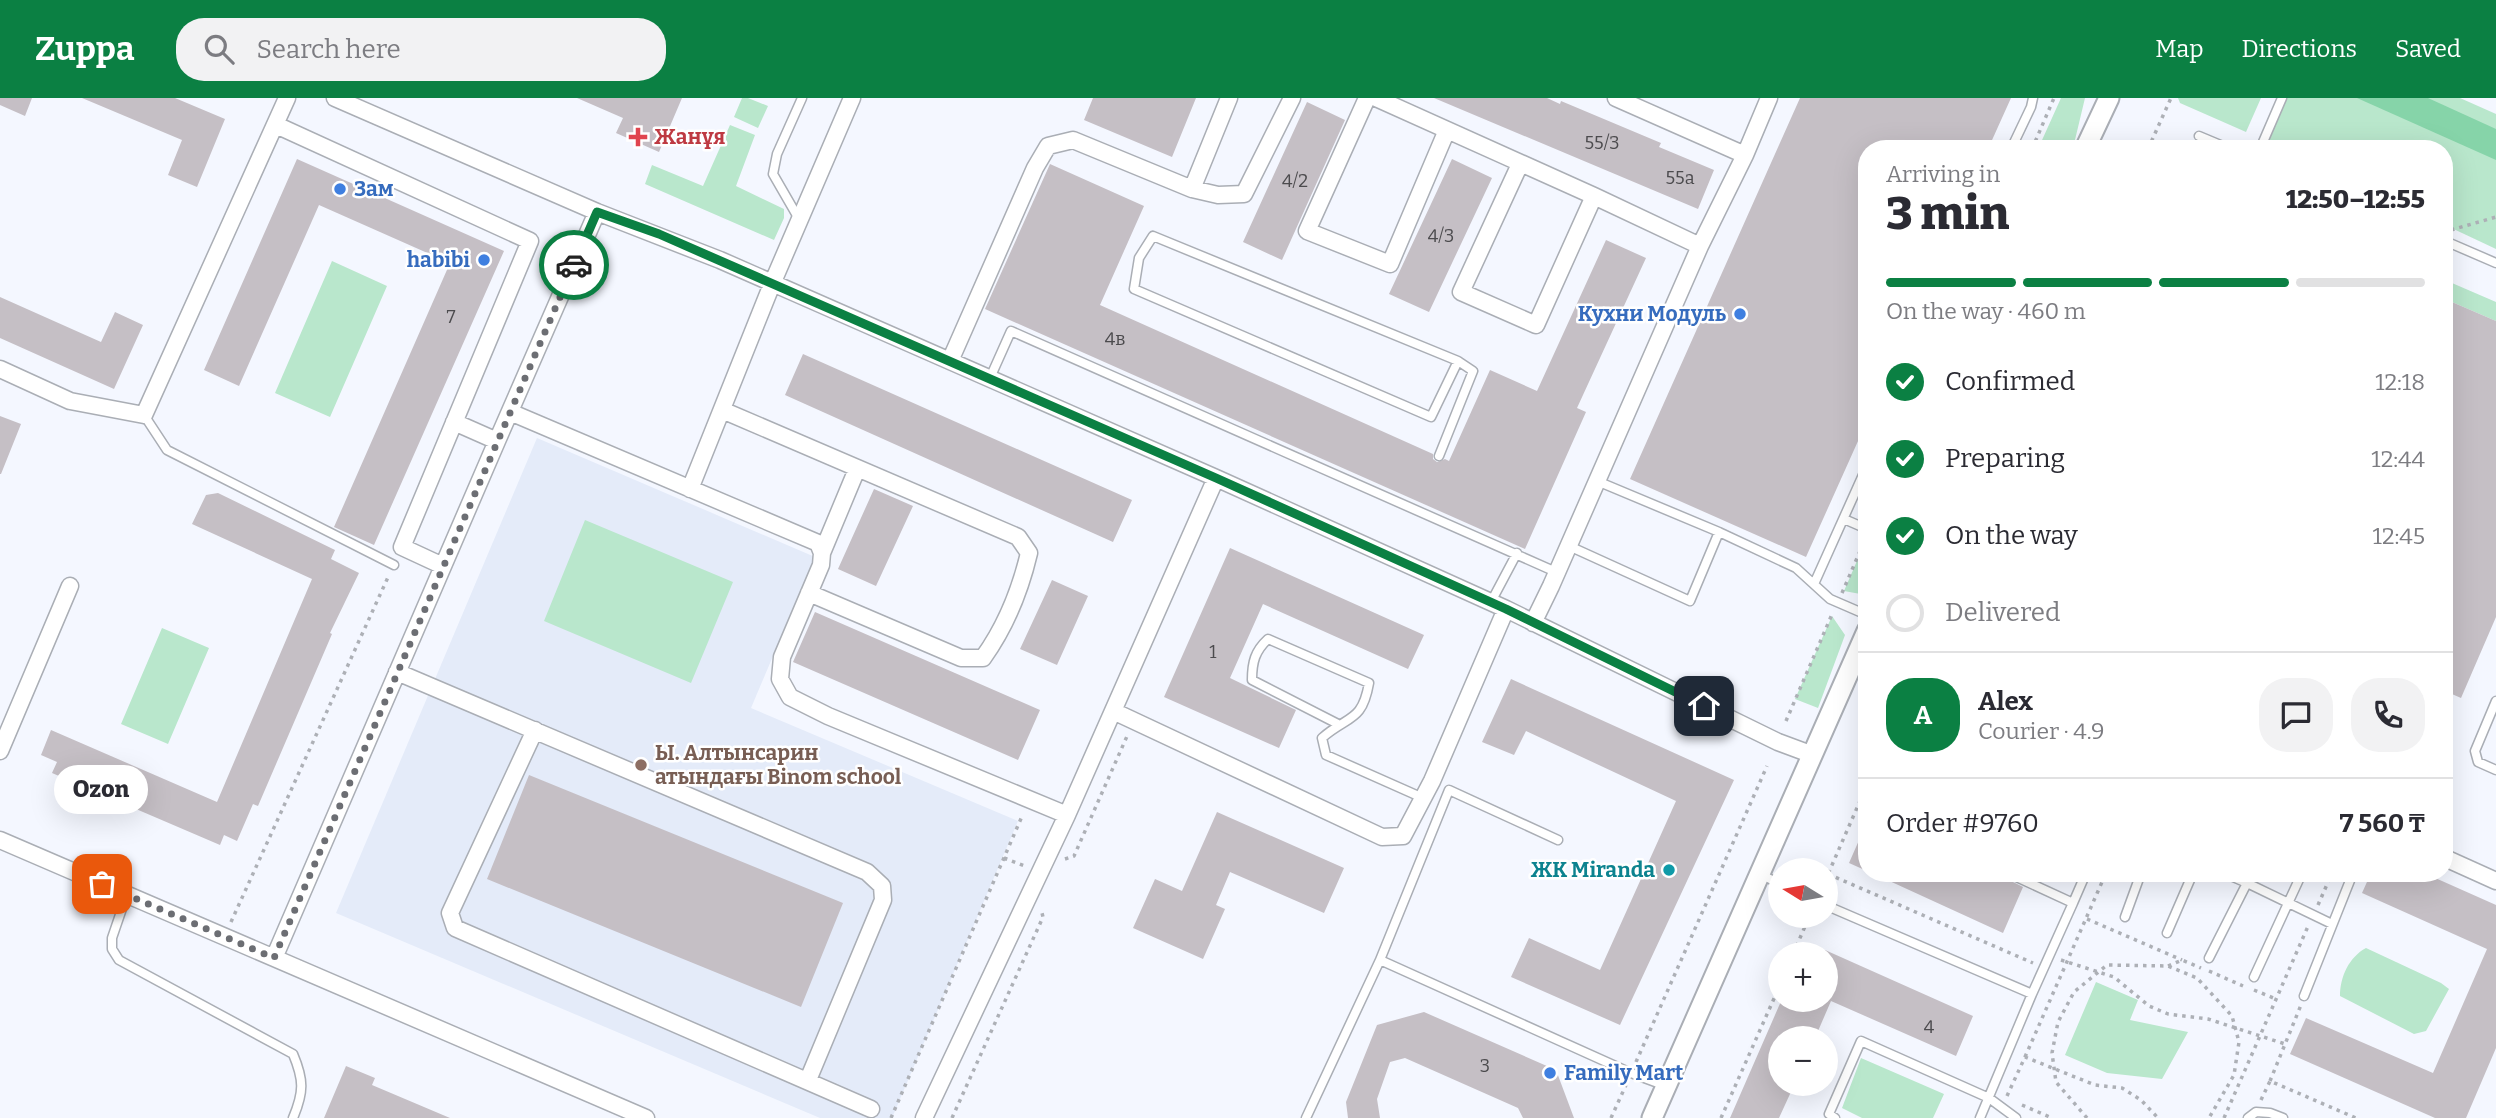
<!DOCTYPE html>
<meta charset="utf-8">
<style>
body{margin:0;font-family:Bitter,serif;background:#f2f2f3;color:#2b2b33;height:100vh;display:flex;flex-direction:column;font-size:26px;white-space:nowrap}
*{box-sizing:border-box;margin:0}
p{font-size:23px;color:#7c7c81}
.icon{flex:none;width:38px;height:38px;fill:none;stroke:currentColor;stroke-width:2;stroke-linecap:round;stroke-linejoin:round}
.map{position:relative;flex:1;overflow:hidden}
.side{position:absolute;left:1858px;top:42px;width:595px;height:742px;display:flex;flex-direction:column;background:#fff;border-radius:28px;box-shadow:0 7px 28px #0002}
.side>*{flex:none}
.needle{width:46px;rotate:281deg}
.buttons{position:absolute;left:1768px;top:760px;display:grid;gap:14px}
.buttons a{display:grid;place-items:center;width:70px;height:70px;border-radius:50%;background:#fff;box-shadow:0 7px 28px #0002;font-size:35px}
.pin{position:absolute;display:grid;place-items:center;width:60px;height:60px;color:#fff;margin:-30px;border-radius:14px;box-shadow:0 4px 10px #0006}
.courier{position:absolute;display:grid;place-items:center;width:70px;height:70px;margin:-35px;border:5px solid #0b8043;border-radius:50%;background:#fff;color:#222;box-shadow:0 2px 9px #0007}
.bubble{position:absolute;height:49px;border-radius:24px;background:#fff;box-shadow:0 7px 28px #0002;font-size:23px;font-weight:800;line-height:49px;text-align:center}
.summary em{font-style:normal;font-weight:800}
.summary div{display:flex;flex-direction:column-reverse}
.summary{display:flex;align-items:center;justify-content:space-between;height:119px;padding:0 28px}
h1{font-size:46px;font-weight:800;line-height:52px}
.bar{display:grid;grid-template-columns:repeat(4,1fr);gap:10px 7px;align-content:center;height:84px;padding:0 28px}
.bar i{height:9px;border-radius:5px;background:#e1e1e2}
.bar .current{background:#0b8043}
.bar p{grid-column:span 4}
.line{display:flex;align-items:center;gap:18px;padding:0 28px;border-top:2px solid #e1e1e2}
.line div{flex:1}
.round{display:grid;place-items:center;flex:none;width:74px;height:74px;border-radius:28px;background:#f2f2f3}
ol{padding:0 28px;list-style:none}
li{display:flex;align-items:center;gap:21px;height:77px}
li p{margin-inline-start:auto}
li .icon{padding:7px;border-radius:50%;background:#0b8043;color:#fff;stroke-width:4}
li:last-child{color:#7c7c81}
li i{width:38px;height:38px;border:4px solid #e1e1e2;border-radius:50%}
header{display:flex;align-items:center;gap:42px;box-sizing:border-box;height:98px;padding:0 35px;background:#0b8043;color:#fff}
header strong{font-size:33px}
nav{display:flex;gap:38px;margin-inline-start:auto;font-size:24px}
.search{width:490px;height:63px;background:#f2f2f3;display:flex;align-items:center;gap:18px;box-sizing:border-box;padding:0 24px;border-radius:28px;color:#7c7c81;font-size:26px}
.map>svg:first-child{display:block}
</style>
<header>
<strong>Zuppa</strong>
<div class="search"><svg class="icon" aria-label="search" viewBox="0 0 24 24"><circle cx="10" cy="10" r="6"/><path d="M15 15l6 6"/></svg>Search here</div>
<nav><a>Map</a><a>Directions</a><a>Saved</a></nav>
</header>
<div class="map">
<svg width="2496" height="1020" viewBox="0 0 2496 1020">
<rect width="100%" height="100%" fill="#f4f7ff"/>
<path fill="#e4ebf9" d="M537 340 815 459 751 610 1018 723 892 1020H820L336 815Z"/>
<path fill="#b9e7cc" d="M742 0H748L768 8 758 30 734 19Z
M2061 0H2085L2074 46 2072 51H2038Z
M2178 0H2261L2246 34 2180 5Z
M2282 0H2460L2496 16V151L2445 127V51H2281L2263 43Z
M730 27 755 37 736 88 784 111V120L774 142 645 86 652 67 703 88Z
M332 163 387 188 330 319 275 295Z
M2445 182 2496 204V223L2445 201Z
M585 422 733 484 691 585 544 523Z
M1866 442V497L1844 493Z
M1832 518 1845 537 1818 610 1795 601Z
M162 530 209 550 168 646 121 626Z
M2366 850 2441 885 2449 891 2426 933 2414 936 2340 898C2340 879 2349 859 2366 850Z
M2096 884 2138 902 2130 922 2188 934 2162 981 2107 975 2065 957Z
M1861 960 1944 996 1933 1020H1862L1842 1010Z"/>
<path fill="#86d4a9" d="M2357 0H2428L2496 31V62Z"/>
<path fill="#c5bfc5" d="M0 0H32L25 18 0 7Z
M82 0H175L225 21 197 89 168 77 182 42Z
M577 0H682L659 54 616 35 623 20Z
M1093 0H1196L1172 59 1084 22Z
M1434 0H1547L1560 6 1561 3 1661 45 1659 49 1714 72 1698 111Z
M1800 0H2011L1988 51H1867V323L1806 459 1630 381Z
M1307 4 1345 22 1282 162 1243 144Z
M297 61 504 153 374 447 334 429 450 165 319 107 239 288 204 272Z
M1452 61 1492 80 1429 214 1389 196Z
M1050 66 1144 108 1100 207 1433 356V361L1437 364 1445 361 1449 363 1490 272 1537 293 1606 142 1646 160 1577 310 1586 314 1525 451 985 211Z
M0 199 101 244 115 214 143 227 114 291 0 240Z
M2445 201 2496 223V519L2461 600 2445 593Z
M803 256 1132 402 1113 444 785 297Z
M0 318 21 326 1 376H0Z
M874 391 913 408 876 488 838 471Z
M218 395 335 452 331 461 359 475 330 535 332 536 258 708 253 706 237 743 224 737 220 747 52 675 57 664 41 657 51 632 217 704 312 481 192 426 206 397Z
M1230 450 1424 537 1408 571 1263 506 1230 580 1296 612 1279 650 1164 599Z
M1052 482 1088 498 1057 567 1020 551Z
M815 514 1040 612 1018 662 793 564Z
M1511 581 1734 682 1620 927 1511 879 1529 840 1600 872 1676 703 1526 633 1514 657 1482 644Z
M529 677 843 805 801 909 487 781Z
M1217 714 1344 770 1324 815 1230 774 1216 807 1225 811 1203 861 1133 830 1155 781 1182 793Z
M1867 724V773L1849 765Z
M1872 775H1995L2023 789 2003 835Z
M2371 775H2424L2496 807V950L2466 1020H2435L2290 956 2306 920 2433 975 2487 851 2362 795Z
M1825 852 1973 918 1956 958 1831 903 1815 940H1780V985H1795L1779 1020H1730L1782 901H1827L1825 900Z
M1424 914 1556 972 1574 1020H1523L1518 1010 1405 960 1390 964 1377 1001 1380 1020H1348L1346 1004 1377 927Z
M346 968 375 980 372 987 450 1020H324Z"/>
<g fill="none" stroke-linecap="round" stroke-linejoin="round">
<g stroke="#aaaeb5" stroke-width="11">
<path id="service" d="M2199 38 2230 51
M2011 51 2031 9 2033 0
M2260 51 2282 0
M799 121 773 76 777 56 802 0
M1153 138 1458 263 1431 319 1134 191 1139 160Z
M2445 143 2496 165
M990 280 1011 233 1556 474
M144 317 167 352 394 467
M1439 358 1473 273 1458 263
M1597 383 1719 434 1796 470 1830 501 1867 517
M1844 421 1867 431
M1569 448 1690 503 1719 434
M1814 486 1867 368
M1491 504 1517 455
M2496 603 2475 653 2478 664 2496 672
M1338 626 1252 582C1252 564 1255 553 1268 541L1369 585C1362 625 1348 617 1322 640L1326 657 1423 700
M1760 776 1780 786
M2247 785 2332 826
M127 796 112 840V851L119 862 293 956C304 982 304 994 293 1020
M2073 805 2086 775
M1825 807 2032 896 2073 805 2008 775
M2125 819 2141 775
M2167 835 2193 775
M2209 860 2247 785 2224 775
M1380 862 1449 692 1558 742
M2254 879 2302 775
M2304 898 2353 775
M1306 1020 1380 862 1631 975 1666 988
M1835 1020 1829 1016 1861 943 1989 1000 2016 1020
M1980 1020 2032 896
M2248 1020 2256 1014 2270 1015 2283 1020"/>
</g>
<g stroke="#aaaeb5" stroke-width="19">
<path id="minor" d="M335 0 597 114 720 162 1216 380 1506 511 1778 644 1813 657
M1367 0 1307 133 1390 166 1447 32
M1376 0 1594 98 1700 148
M1616 0 1745 57
M276 27 530 143 402 449 443 468
M1520 66 1461 194 1536 227 1594 98
M1192 91 1229 0
M950 263 1035 70 1048 48 1073 42 1192 91 1218 97 1244 96 1292 0
M0 271 70 303 144 317 287 0
M722 312 1018 439 1029 455C1020 493 1006 528 983 560H961L809 495
M510 314 818 445 822 455 821 467 782 559 780 581 790 599 828 618 1067 717
M454 324 497 343 597 114
M690 391 772 186 852 0
M822 455 857 371
M1533 525 1551 488 1700 148 1745 57 1769 0
M397 574 867 774 882 788 883 802 808 982
M1113 613 1382 739 1403 738 1432 683 1506 511
M535 632 450 815 455 830 871 1011
M0 653 70 488
M0 742 646 1020
M2445 760 2496 783
M274 860 497 343
M924 1020 1067 717 1216 380"/>
</g>
<g stroke="#aaaeb5" stroke-width="23">
<path id="tertiary" d="M2085 51 2109 0
M1652 1020 1867 533"/>
</g>
<path stroke="#adb0b6" stroke-width="3.5" stroke-dasharray="3.5 5" stroke-linecap="butt" d="M2032 51 2054 0
M2148 51 2171 0
M2451 132 2496 119
M1842 495 1864 444
M1786 623 1833 514
M1004 760 1025 768
M1065 761 1074 758 1128 636
M1828 776 2033 865
M1825 783 1867 687
M2318 807 2332 775
M2087 821 2182 862
M231 824 389 477
M1793 856 1810 817
M2061 862 2114 879 2149 908 2168 916 2208 921 2285 946
M2168 868 2182 862 2201 870
M2209 873 2243 888
M2254 892 2276 901
M2025 959 2106 775
M1636 964 1767 668
M2270 983 2301 907
M2007 998 2025 959 2095 987 2122 990 2141 1002 2158 1020
M2261 1002 2270 983 2356 1020
M2022 1007 2052 1020
M891 1020 1023 716
M952 1020 1043 819 1041 811
M1611 1020 1626 987
M1721 1020 1780 887
M2087 1020 2056 984 2052 955 2058 924 2074 894 2107 867 2168 868 2197 880 2232 918 2239 944 2234 977 2209 1020
M2224 1020 2309 826"/>
<use href="#service" stroke="#fff" stroke-width="8"/>
<use href="#minor" stroke="#fff" stroke-width="16"/>
<use href="#tertiary" stroke="#fff" stroke-width="19"/>
</g>
<g fill="none" stroke-linecap="round" stroke-linejoin="round">
<path stroke="#6c6e73" stroke-width="7" stroke-dasharray="0 12.6" d="M102 786 274 860 574 167"/>
<path stroke="#0b8043" stroke-width="9" d="M574 167 597 114 659 136 1216 380 1506 511 1704 608"/>
</g>
<path fill="#e0444e" stroke="#fff" stroke-width="2.5" d="M634.5 28.5h7v7h7v7h-7v7h-7v-7h-7v-7h7z"/>
<g fill="#3f7fe0" stroke="#fff" stroke-width="2.5">
<circle cx="340" cy="91" r="7"/>
<circle cx="484" cy="162" r="7"/>
<circle cx="1740" cy="216" r="7"/>
<circle cx="1550" cy="975" r="7"/>
</g>
<circle fill="#8d6e63" stroke="#fff" stroke-width="2.5" cx="641" cy="667" r="7"/>
<circle fill="#0f9aa8" stroke="#fff" stroke-width="2.5" cx="1669" cy="772" r="7"/>
<g text-anchor="middle" stroke-width="5" stroke-linejoin="round" paint-order="stroke">
<g font-size="18" fill="#4c4b4e">
<text x="1602" y="51">55/3</text>
<text x="1680" y="86">55а</text>
<text x="1295" y="89">4/2</text>
<text x="1441" y="144">4/3</text>
<text x="451" y="225">7</text>
<text x="1115" y="247">4в</text>
<text x="1213" y="560">1</text>
<text x="1929" y="935">4</text>
<text x="1485" y="974">3</text>
</g>
<g font-size="21" font-weight="bold" fill="#be3a42" stroke="#fff" text-anchor="start">
<text x="654" y="46">Жанұя</text>
</g>
<g font-size="21" font-weight="bold" fill="#366cbe" stroke="#fff" text-anchor="start">
<text x="354" y="98">Зам</text>
<text x="470" y="169" text-anchor="end">habibi</text>
<text x="1726" y="223" text-anchor="end">Кухни Модуль</text>
<text x="1564" y="982">Family Mart</text>
</g>
<g font-size="21" font-weight="bold" fill="#785e54" stroke="#fff" text-anchor="start">
<text x="655" y="662">Ы. Алтынсарин<tspan x="655" dy="24">атындағы Binom school</tspan></text>
</g>
<g font-size="21" font-weight="bold" fill="#0d838f" stroke="#fff" text-anchor="end">
<text x="1655" y="779">ЖК Miranda</text>
</g>
</g>
</svg>
<div class="buttons">
<a><svg class="needle" viewBox="-14 -14 28 28"><path d="M0-13l5 13h-10z" fill="#e53935"/><path d="M0 13l5-13h-10z" fill="#7c7c81"/></svg></a>
<a>+</a>
<a>−</a>
</div>
<div class="pin" style="left:102px;top:786px;background:#ea580c"><svg class="icon" aria-label="bag" viewBox="0 0 24 24"><path d="M5 8h14l-1 12H6zM9 8a3 3 0 0 1 6 0"/></svg></div>
<div class="pin" style="left:1704px;top:608px;background:#1f2937"><svg class="icon" aria-label="home" viewBox="0 0 24 24"><path d="M3 11l9-7 9 7M6 9v11h12V9"/></svg></div>
<div class="courier" style="left:574px;top:167px"><svg class="icon" aria-label="car" viewBox="0 0 24 24"><path d="M5 17H2v-5l4-1 3-4h7l3 4 3 1v5h-3M9 17h6M6 11h13"/><circle cx="7" cy="17" r="2"/><circle cx="17" cy="17" r="2"/></svg></div>
<div class="bubble" style="left:54px;top:667px;width:94px">Ozon</div>
<section class="side">
<div class="summary"><div><h1>3 min</h1><p>Arriving in</p></div><em>12:50–12:55</em></div>
<div class="bar"><i class="current"></i><i class="current"></i><i class="current"></i><i></i><p>On the way · 460 m</p></div>
<ol>
<li><svg class="icon" aria-label="check" viewBox="0 0 24 24"><path d="M5 12l5 5 9-10"/></svg>Confirmed<p>12:18</p></li>
<li><svg class="icon" aria-label="check" viewBox="0 0 24 24"><path d="M5 12l5 5 9-10"/></svg>Preparing<p>12:44</p></li>
<li><svg class="icon" aria-label="check" viewBox="0 0 24 24"><path d="M5 12l5 5 9-10"/></svg>On the way<p>12:45</p></li>
<li><i></i>Delivered</li>
</ol>
<div class="line" style="height:126px"><b class="round" style="background:#0b8043;color:#fff">A</b><div><b>Alex</b><p>Courier · 4.9</p></div><a class="round"><svg class="icon" aria-label="chat" viewBox="0 0 24 24"><path d="M4 5h16v11H9l-5 4z"/></svg></a><a class="round"><svg class="icon" aria-label="phone" viewBox="0 0 24 24"><path d="M5 4h4l2 5-3 2q2 4 5 5l2-3 5 2v4C11 20 4 13 5 4z"/></svg></a></div>
<div class="line" style="height:91px"><div>Order #9760</div><b>7 560 ₸</b></div>
</section>
</div>
